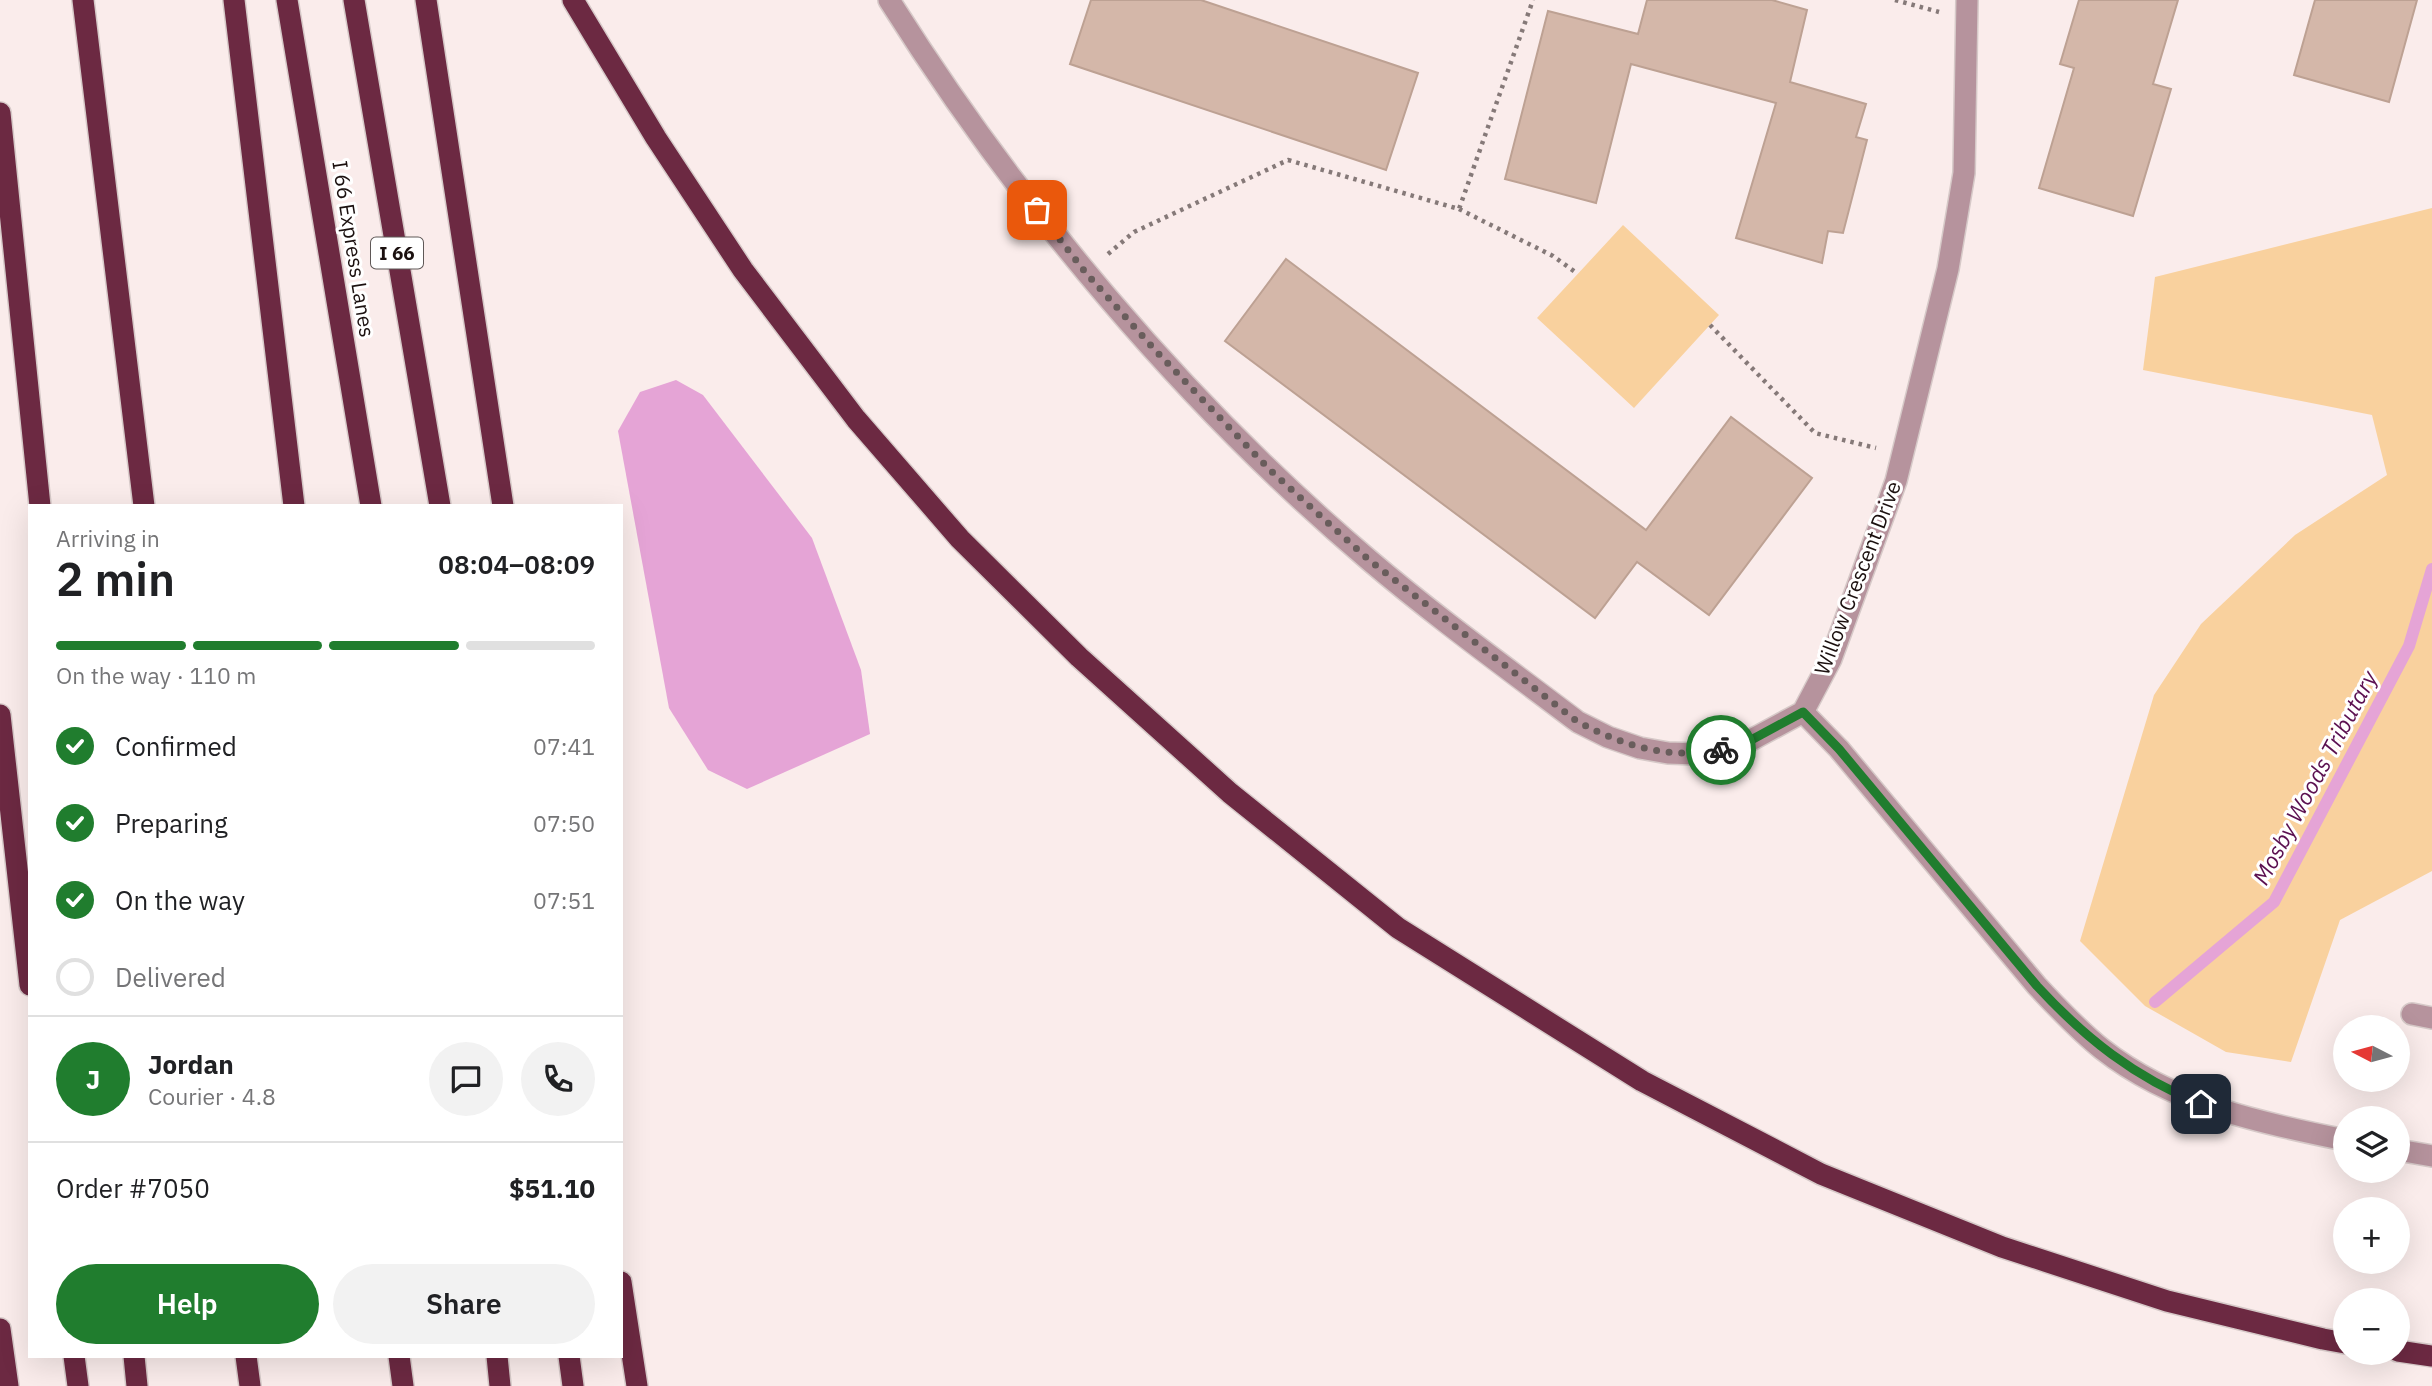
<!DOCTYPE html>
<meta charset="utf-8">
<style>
body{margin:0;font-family:"IBM Plex Sans",sans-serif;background:#f2f2f2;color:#202124;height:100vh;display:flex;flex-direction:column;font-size:26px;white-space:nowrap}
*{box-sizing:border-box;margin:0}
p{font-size:23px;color:#757577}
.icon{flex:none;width:38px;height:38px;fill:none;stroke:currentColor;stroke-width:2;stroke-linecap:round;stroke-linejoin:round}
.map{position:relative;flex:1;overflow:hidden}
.sheet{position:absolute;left:28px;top:504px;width:595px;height:854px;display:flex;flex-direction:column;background:#fff;border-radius:0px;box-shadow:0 7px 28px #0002}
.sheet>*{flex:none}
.needle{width:46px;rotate:276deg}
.fabs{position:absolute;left:2333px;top:1015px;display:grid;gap:14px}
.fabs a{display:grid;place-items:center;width:77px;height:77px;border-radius:50%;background:#fff;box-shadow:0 7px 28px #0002;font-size:35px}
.pin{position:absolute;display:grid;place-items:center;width:60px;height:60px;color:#fff;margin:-30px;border-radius:14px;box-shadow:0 4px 10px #0006}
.courier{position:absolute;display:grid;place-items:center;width:70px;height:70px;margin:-35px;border:5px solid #207d2e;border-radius:50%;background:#fff;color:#222;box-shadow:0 2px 9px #0007}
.overview em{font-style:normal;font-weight:600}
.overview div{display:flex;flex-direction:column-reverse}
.overview{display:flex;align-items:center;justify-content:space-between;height:119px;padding:0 28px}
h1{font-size:46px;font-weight:600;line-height:52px}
.bar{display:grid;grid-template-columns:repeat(4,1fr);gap:10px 7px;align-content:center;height:84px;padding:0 28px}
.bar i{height:9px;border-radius:5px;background:#e0e0e0}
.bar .selected{background:#207d2e}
.bar p{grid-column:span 4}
.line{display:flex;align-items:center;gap:18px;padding:0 28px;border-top:2px solid #e0e0e0}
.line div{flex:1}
.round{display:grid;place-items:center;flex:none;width:74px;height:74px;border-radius:37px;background:#f2f2f2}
ol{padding:0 28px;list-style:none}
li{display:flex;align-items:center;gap:21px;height:77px}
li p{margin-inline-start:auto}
li .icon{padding:7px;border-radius:50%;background:#207d2e;color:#fff;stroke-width:4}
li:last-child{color:#757577}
li i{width:38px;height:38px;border:4px solid #e0e0e0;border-radius:50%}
.button{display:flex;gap:14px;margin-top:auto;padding:14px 28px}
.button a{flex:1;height:80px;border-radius:42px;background:#207d2e;color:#fff;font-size:28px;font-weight:600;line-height:80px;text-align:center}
.button a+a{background:#f2f2f2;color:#202124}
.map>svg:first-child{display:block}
</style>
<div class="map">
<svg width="2432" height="1386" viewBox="0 0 2432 1386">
<rect width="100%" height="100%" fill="#faeceb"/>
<path fill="#f9d19e" d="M2432 208V871L2340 920 2291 1062 2226 1052 2145 1006 2080 941 2154 695 2201 624 2295 535 2387 475 2372 415 2143 370 2155 277Z
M1623 225 1719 315 1634 408 1537 318Z"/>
<path fill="#e5a4d6" d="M676 380 703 395 812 538 861 670 870 734 747 789 708 770 669 708 618 431 640 392Z"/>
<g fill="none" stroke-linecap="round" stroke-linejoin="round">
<path stroke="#e5a4d6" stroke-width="12" d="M2155 1002 2274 902 2409 646 2432 569"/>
</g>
<path fill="#d4b7a9" stroke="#bda193" stroke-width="2" d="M1091 0H1201L1418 73 1386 170 1070 64Z
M1647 0H1772L1807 10 1790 82 1866 104 1856 137 1867 140 1843 233 1828 231 1822 263 1736 238 1776 103 1631 64 1596 203 1505 179 1548 11 1638 34Z
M2079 0H2178L2153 84 2171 89 2133 216 2039 188 2074 68 2060 64Z
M2315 0H2417L2389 102 2294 75Z
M1286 259 1646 530 1731 417 1812 478 1709 615 1637 562 1595 618 1225 341Z"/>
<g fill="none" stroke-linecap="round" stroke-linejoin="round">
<g stroke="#d6c9c8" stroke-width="24">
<path id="minor" d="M889 0C1018 205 1184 403 1369 560 1436 617 1508 669 1578 722L1608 737 1640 748 1668 753 1697 754 1727 749 1753 739 1803 712 1831 659 1896 481 1948 269 1964 173 1967 0
M1803 712 1839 749 2037 986C2058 1008 2078 1030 2102 1049 2172 1104 2260 1123 2345 1140
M2412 1014 2432 1018
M2398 1150 2432 1156"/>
</g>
<g stroke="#d6c9c8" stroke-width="24">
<path id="highway" d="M83 0 144 506
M234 0 294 506
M287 0 371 506
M354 0 440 506
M426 0 503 506
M573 0 656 138 743 270 856 419 960 539 1079 657 1230 793 1398 928 1642 1081 1821 1174 2002 1247 2167 1301 2323 1339 2345 1343
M0 113 40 506
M0 715 30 985
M621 1282 637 1386
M0 1329 8 1386
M2398 1351 2432 1356
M74 1356 78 1386
M134 1356 137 1386
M246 1356 250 1386
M399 1356 403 1386
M497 1356 500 1386
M569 1356 573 1386"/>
</g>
<path stroke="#857978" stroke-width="4.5" stroke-dasharray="3.5 5" stroke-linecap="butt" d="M1895 0 1939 12
M1459 209 1553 256 1578 274
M1108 254 1134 232 1288 160 1459 209 1533 0
M1710 325 1815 433 1876 448"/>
<use href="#minor" stroke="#b6939d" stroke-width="21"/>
<use href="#highway" stroke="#6c2942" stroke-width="21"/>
</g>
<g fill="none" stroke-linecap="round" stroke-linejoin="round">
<path stroke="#695d5c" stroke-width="7" stroke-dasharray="0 12.6" d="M1037 210 1086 273 1156 351 1270 470 1369 560 1578 722C1627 747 1666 759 1721 750"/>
<path stroke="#207d2e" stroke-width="9" d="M1721 750 1753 739 1803 712 1839 749 2037 986C2085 1038 2134 1077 2201 1104"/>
</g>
<g text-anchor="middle" stroke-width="6" stroke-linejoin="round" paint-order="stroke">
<rect fill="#fff" stroke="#5f5857" stroke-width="2" x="371" y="237.5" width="52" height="31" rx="5"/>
<g font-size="19" font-weight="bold" fill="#1b100f">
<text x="397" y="260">I 66</text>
</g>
<g font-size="21" fill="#1b100f" stroke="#fff">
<text transform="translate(353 249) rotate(81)" y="7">I 66 Express Lanes</text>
<text transform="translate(1858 578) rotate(-69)" y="7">Willow Crescent Drive</text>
</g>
<g font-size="23" font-style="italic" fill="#5b1050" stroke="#fff">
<text transform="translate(2315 778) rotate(-62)" y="8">Mosby Woods Tributary</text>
</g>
</g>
</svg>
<div class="fabs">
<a><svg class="needle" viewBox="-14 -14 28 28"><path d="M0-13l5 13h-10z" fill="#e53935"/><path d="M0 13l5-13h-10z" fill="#757577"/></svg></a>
<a><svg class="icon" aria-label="layers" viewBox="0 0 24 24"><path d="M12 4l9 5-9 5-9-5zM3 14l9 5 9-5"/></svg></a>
<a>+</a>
<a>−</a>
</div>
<div class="pin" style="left:1037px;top:210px;background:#ea580c"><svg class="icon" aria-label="bag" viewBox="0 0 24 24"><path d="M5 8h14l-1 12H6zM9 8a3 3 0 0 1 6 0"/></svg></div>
<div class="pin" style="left:2201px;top:1104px;background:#1f2937"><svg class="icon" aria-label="home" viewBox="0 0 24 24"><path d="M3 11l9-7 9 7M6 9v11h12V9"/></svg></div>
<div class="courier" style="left:1721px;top:750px"><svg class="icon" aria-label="bike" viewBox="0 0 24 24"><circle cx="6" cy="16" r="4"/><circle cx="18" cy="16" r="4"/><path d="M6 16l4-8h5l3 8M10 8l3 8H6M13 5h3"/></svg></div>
<section class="sheet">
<div class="overview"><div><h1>2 min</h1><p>Arriving in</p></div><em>08:04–08:09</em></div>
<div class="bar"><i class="selected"></i><i class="selected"></i><i class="selected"></i><i></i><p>On the way · 110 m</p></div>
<ol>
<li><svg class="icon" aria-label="check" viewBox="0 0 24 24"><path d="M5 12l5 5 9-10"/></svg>Confirmed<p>07:41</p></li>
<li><svg class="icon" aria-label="check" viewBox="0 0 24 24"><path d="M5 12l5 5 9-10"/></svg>Preparing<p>07:50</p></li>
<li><svg class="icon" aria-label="check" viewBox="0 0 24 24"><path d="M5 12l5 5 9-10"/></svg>On the way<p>07:51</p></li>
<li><i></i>Delivered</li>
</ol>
<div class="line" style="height:126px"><b class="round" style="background:#207d2e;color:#fff">J</b><div><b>Jordan</b><p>Courier · 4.8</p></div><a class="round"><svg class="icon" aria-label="chat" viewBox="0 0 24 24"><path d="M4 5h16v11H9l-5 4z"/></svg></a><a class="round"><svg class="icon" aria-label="phone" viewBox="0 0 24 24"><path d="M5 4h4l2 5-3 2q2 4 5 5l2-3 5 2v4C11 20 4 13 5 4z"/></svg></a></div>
<div class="line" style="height:91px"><div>Order #7050</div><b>$51.10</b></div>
<div class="button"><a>Help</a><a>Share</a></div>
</section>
</div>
